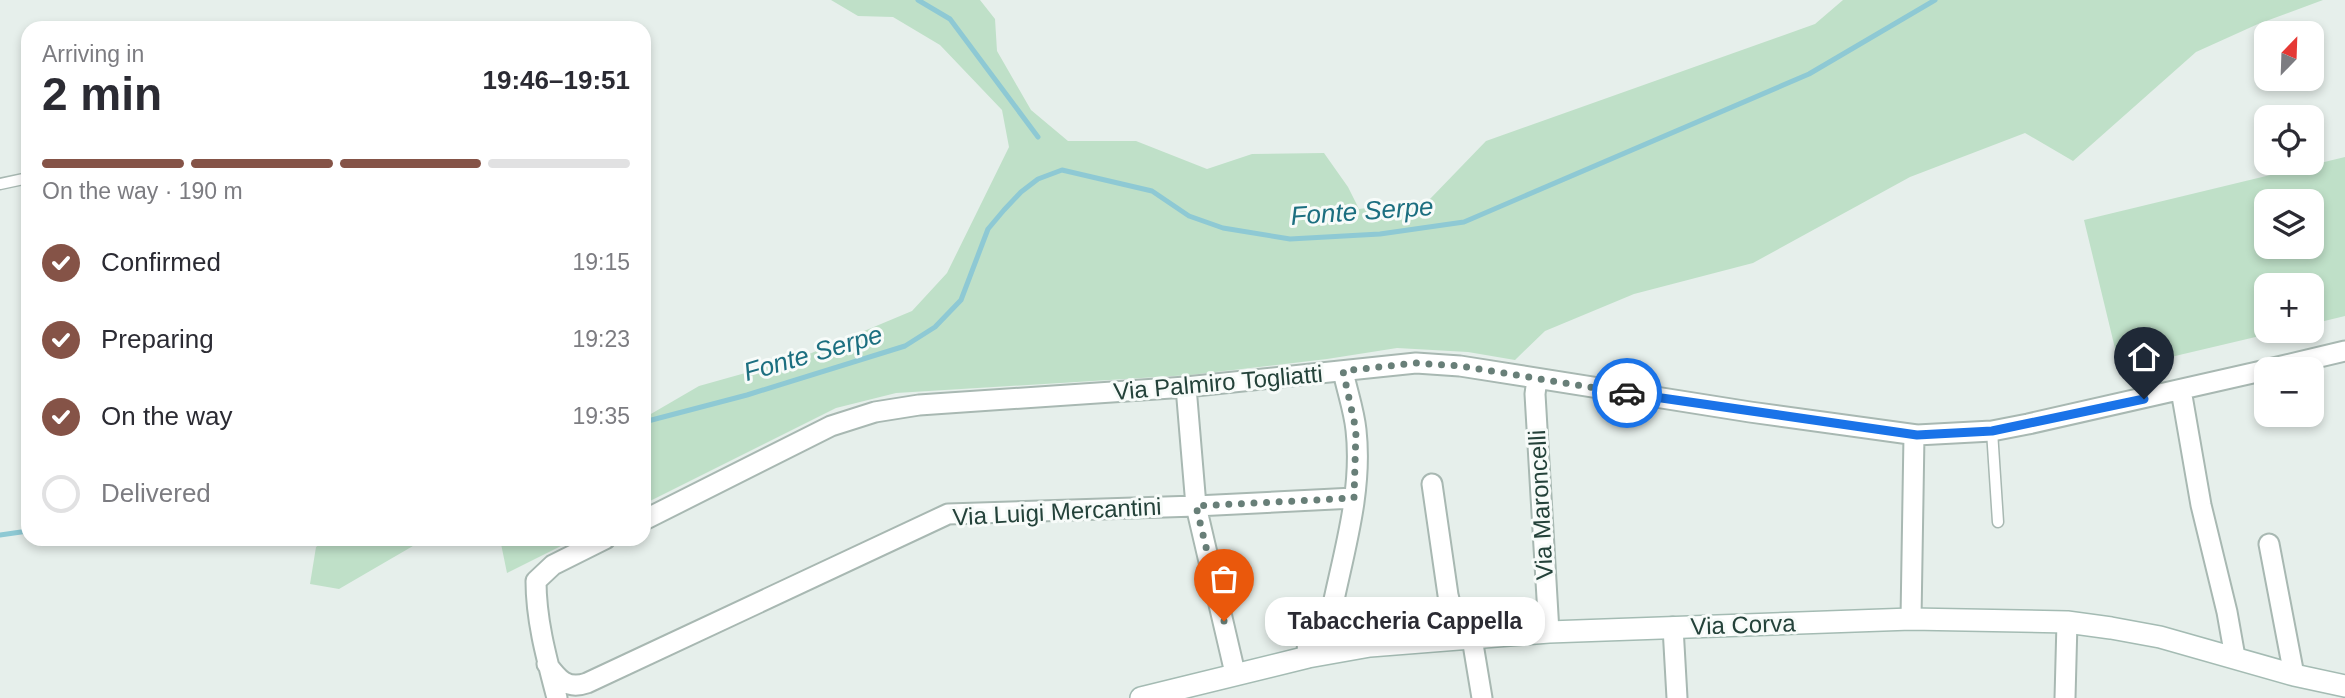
<!DOCTYPE html>
<meta charset="utf-8">
<style>
body{margin:0;font-family:Helvetica,sans-serif;background:#f7f7f7;color:#2b2b33;height:100vh;display:flex;flex-direction:column;font-size:26px;white-space:nowrap}
*{box-sizing:border-box;margin:0}
p{font-size:23px;color:#7c7c81}
.icon{flex:none;width:38px;height:38px;fill:none;stroke:currentColor;stroke-width:2;stroke-linecap:round;stroke-linejoin:round}
.map{position:relative;flex:1;overflow:hidden}
.sheet{position:absolute;left:21px;top:21px;width:630px;height:525px;display:flex;flex-direction:column;background:#fff;border-radius:21px;box-shadow:0 4px 10px #0003}
.sheet>*{flex:none}
.needle{width:46px;rotate:23deg}
.fabs{position:absolute;left:2254px;top:21px;display:grid;gap:14px}
.fabs a{display:grid;place-items:center;width:70px;height:70px;border-radius:14px;background:#fff;box-shadow:0 4px 10px #0003;font-size:35px}
.pin{position:absolute;display:grid;place-items:center;width:60px;height:60px;color:#fff;margin:-72px -30px;border-radius:50% 50% 50% 0;rotate:-45deg;box-shadow:0 0 7px #0007}
.pin .icon{rotate:45deg}
.courier{position:absolute;display:grid;place-items:center;width:70px;height:70px;margin:-35px;border:5px solid #1a73e8;border-radius:50%;background:#fff;color:#222;box-shadow:0 2px 9px #0007}
.bubble{position:absolute;height:49px;border-radius:21px;background:#fff;box-shadow:0 4px 10px #0003;font-size:23px;font-weight:600;line-height:49px;text-align:center}
.head em{font-style:normal;font-weight:600}
.head div{display:flex;flex-direction:column-reverse}
.head{display:flex;align-items:center;justify-content:space-between;height:119px;padding:0 21px}
h1{font-size:46px;font-weight:600;line-height:52px}
.bar{display:grid;grid-template-columns:repeat(4,1fr);gap:10px 7px;align-content:center;height:84px;padding:0 21px}
.bar i{height:9px;border-radius:5px;background:#e1e1e2}
.bar .on{background:#855347}
.bar p{grid-column:span 4}
ol{padding:0 21px;list-style:none}
li{display:flex;align-items:center;gap:21px;height:77px}
li p{margin-inline-start:auto}
li .icon{padding:7px;border-radius:50%;background:#855347;color:#fff;stroke-width:4}
li:last-child{color:#7c7c81}
li i{width:38px;height:38px;border:4px solid #e1e1e2;border-radius:50%}
.map>svg:first-child{display:block}
</style>
<div class="map">
<svg width="2345" height="698" viewBox="0 0 2345 698">
<rect width="100%" height="100%" fill="#e6efeb"/>
<path fill="#bfe0c8" fill-rule="evenodd" d="M831 0H980L995 19 997 51 1031 110 1068 141H1136L1207 169 1252 154 1324 153 1348 187 1359 209 1429 200 1486 141 1815 24 1843 0H2323L2258 24 2196 52 2073 161 2025 133 1910 177 1753 263 1634 294 1545 331 1515 360 1468 352 1397 348 1327 359 1190 375 896 393 836 408 644 504V418L699 386 802 357 912 311 947 273 1009 147 1002 110 940 45 893 17 858 16Z
M2345 157V316L2312 324V285H2266V331H2281L2120 369 2084 220ZM2266 201H2312V247H2266Z
M327 539H425L339 589 310 584 316 547Z
M500 539H575L507 573Z"/>
<g fill="none" stroke-linecap="round" stroke-linejoin="round">
<path stroke="#8ec9d4" stroke-width="5" d="M918 0 950 19 1038 137
M644 422 747 395 905 346 935 327 961 300 988 229 1004 210 1021 192 1038 179 1062 170 1152 191 1189 216 1223 228 1290 239 1380 234 1464 222 1809 74 1935 0
M0 535 28 531"/>
<g stroke="#a8b8b2" stroke-width="13">
<path id="lane" d="M0 184 28 178
M1992 431 1998 522"/>
</g>
<g stroke="#a8b8b2" stroke-width="23">
<path id="street" d="M2269 369 2345 351
M1537 379 1535 394 1549 632
M1186 387 1196 506 1235 673
M2181 390 2201 505 2227 612 2235 657
M1432 484 1448 595 1459 639
M644 520 831 426 875 412 919 405 1186 387 1416 363 1460 366 1750 412 1917 435 1992 431 2028 424 2266 370
M2269 544 2294 675
M1331 614C1343 554 1363 492 1356 430 1354 410 1347 391 1343 371
M1331 614 1342 631 1347 649
M1911 619 1914 435
M1673 627 1677 698
M1472 638 1482 698
M1308 657C1305 635 1311 623 1331 614
M547 664C558 679 567 690 587 683L948 514 1196 506 1354 498
M557 698C547 660 536 621 536 581L553 565 605 539
M2065 698 2067 622"/>
</g>
<g stroke="#a4bbb3" stroke-width="24">
<path id="secondary" d="M1141 698 1308 657 1370 646 1549 632 1911 619 2067 622 2111 628 2160 637 2294 675 2345 686"/>
</g>
<use href="#lane" stroke="#fff" stroke-width="10"/>
<use href="#street" stroke="#fff" stroke-width="19"/>
<use href="#secondary" stroke="#fff" stroke-width="21"/>
</g>
<g fill="none" stroke-linecap="round" stroke-linejoin="round">
<path stroke="#687f78" stroke-width="7" stroke-dasharray="0 12.6" d="M1224 621 1196 506 1354 498 1356 430 1343 371 1416 363 1460 366 1627 393"/>
<path stroke="#1a73e8" stroke-width="9" d="M1627 393 1917 435 1992 431 2144 399"/>
</g>
<g text-anchor="middle" stroke-width="6" stroke-linejoin="round" paint-order="stroke">
<g font-size="24" fill="#24423a" stroke="#f7fbf9">
<text transform="translate(1218 383) rotate(-5)" y="8">Via Palmiro Togliatti</text>
<text transform="translate(1541 505) rotate(-93)" y="8">Via Maroncelli</text>
<text transform="translate(1057 512) rotate(-3)" y="8">Via Luigi Mercantini</text>
<text transform="translate(1743 625) rotate(-2)" y="8">Via Corva</text>
</g>
<g font-size="26" font-style="italic" fill="#1c6f80" stroke="#f7fbf9">
<text transform="translate(1362 211) rotate(-4)" y="9">Fonte Serpe</text>
<text transform="translate(813 353) rotate(-16)" y="9">Fonte Serpe</text>
</g>
</g>
</svg>
<div class="fabs">
<a><svg class="needle" viewBox="-14 -14 28 28"><path d="M0-13l5 13h-10z" fill="#e53935"/><path d="M0 13l5-13h-10z" fill="#7c7c81"/></svg></a>
<a><svg class="icon" aria-label="locate" viewBox="0 0 24 24"><circle cx="12" cy="12" r="6"/><path d="M12 2v4M12 18v4M2 12h4M18 12h4"/></svg></a>
<a><svg class="icon" aria-label="layers" viewBox="0 0 24 24"><path d="M12 4l9 5-9 5-9-5zM3 14l9 5 9-5"/></svg></a>
<a>+</a>
<a>−</a>
</div>
<div class="pin" style="left:1224px;top:621px;background:#ea580c"><svg class="icon" aria-label="bag" viewBox="0 0 24 24"><path d="M5 8h14l-1 12H6zM9 8a3 3 0 0 1 6 0"/></svg></div>
<div class="pin" style="left:2144px;top:399px;background:#1f2937"><svg class="icon" aria-label="home" viewBox="0 0 24 24"><path d="M3 11l9-7 9 7M6 9v11h12V9"/></svg></div>
<div class="courier" style="left:1627px;top:393px"><svg class="icon" aria-label="car" viewBox="0 0 24 24"><path d="M5 17H2v-5l4-1 3-4h7l3 4 3 1v5h-3M9 17h6M6 11h13"/><circle cx="7" cy="17" r="2"/><circle cx="17" cy="17" r="2"/></svg></div>
<div class="bubble" style="left:1265px;top:597px;width:280px">Tabaccheria Cappella</div>
<section class="sheet">
<div class="head"><div><h1>2 min</h1><p>Arriving in</p></div><em>19:46–19:51</em></div>
<div class="bar"><i class="on"></i><i class="on"></i><i class="on"></i><i></i><p>On the way · 190 m</p></div>
<ol>
<li><svg class="icon" aria-label="check" viewBox="0 0 24 24"><path d="M5 12l5 5 9-10"/></svg>Confirmed<p>19:15</p></li>
<li><svg class="icon" aria-label="check" viewBox="0 0 24 24"><path d="M5 12l5 5 9-10"/></svg>Preparing<p>19:23</p></li>
<li><svg class="icon" aria-label="check" viewBox="0 0 24 24"><path d="M5 12l5 5 9-10"/></svg>On the way<p>19:35</p></li>
<li><i></i>Delivered</li>
</ol>
</section>
</div>
